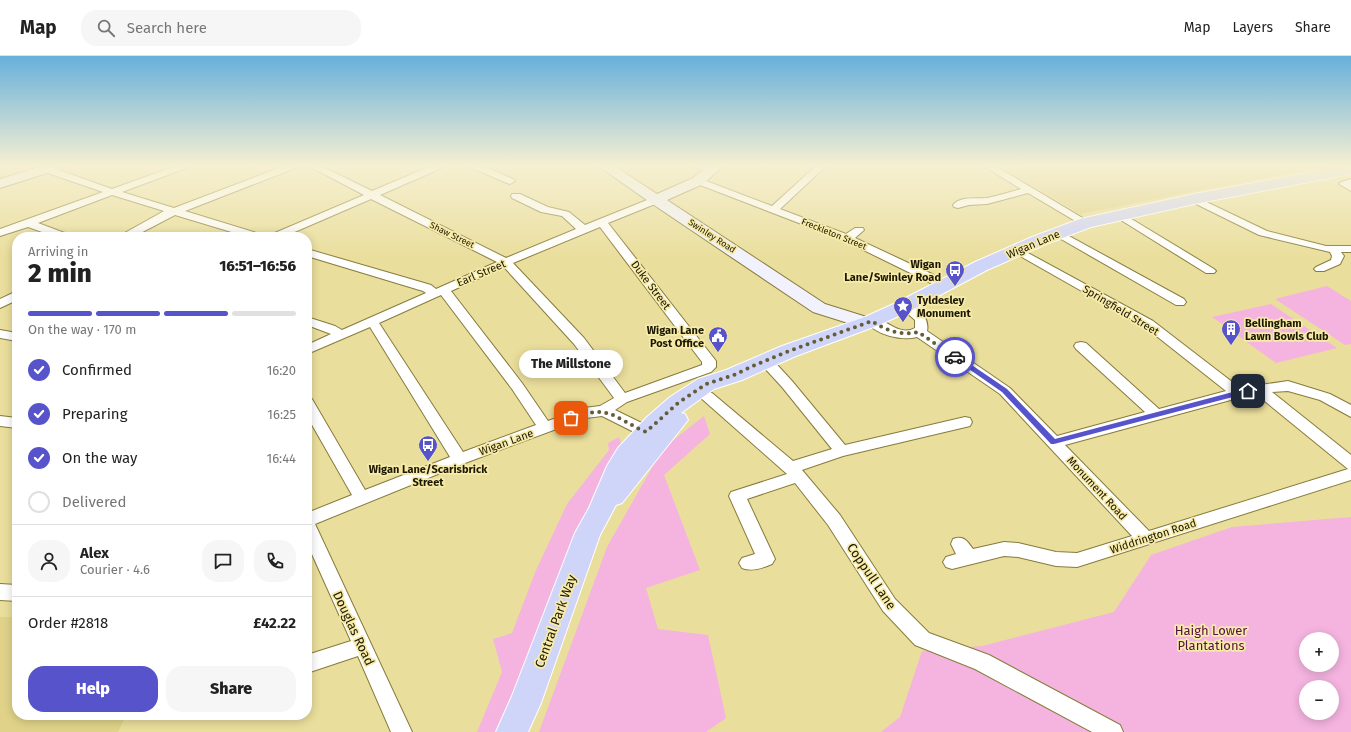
<!DOCTYPE html>
<meta charset="utf-8">
<style>
body{margin:0;font-family:"Fira Sans",sans-serif;background:#f6f6f6;color:#222;height:100vh;display:flex;flex-direction:column;font-size:15px;white-space:nowrap}
*{box-sizing:border-box;margin:0}
p{font-size:13px;color:#767676}
.icon{flex:none;width:22px;height:22px;fill:none;stroke:currentColor;stroke-width:2;stroke-linecap:round;stroke-linejoin:round}
.map{position:relative;flex:1;overflow:hidden}
.panel{position:absolute;left:12px;top:176px;width:300px;height:488px;display:flex;flex-direction:column;background:#fff;border-radius:16px;box-shadow:0 2px 10px #0003}
.panel>*{flex:none}
.buttons{position:absolute;left:1299px;top:576px;display:grid;gap:8px}
.buttons a{display:grid;place-items:center;width:40px;height:40px;border-radius:50%;background:#fff;box-shadow:0 2px 10px #0003;font-size:20px}
.pin{position:absolute;display:grid;place-items:center;width:34px;height:34px;color:#fff;margin:-17px;border-radius:8px;box-shadow:0 2px 6px #0006}
.courier{position:absolute;display:grid;place-items:center;width:40px;height:40px;margin:-20px;border:3px solid #5754cb;border-radius:50%;background:#fff;color:#222;box-shadow:0 1px 5px #0007}
.bubble{position:absolute;height:28px;border-radius:14px;background:#fff;box-shadow:0 2px 10px #0003;font-size:13px;font-weight:800;line-height:28px;text-align:center}
.head em{font-style:normal;font-weight:800}
.head div{display:flex;flex-direction:column-reverse}
.head{display:flex;align-items:center;justify-content:space-between;height:68px;padding:0 16px}
h1{font-size:26px;font-weight:800;line-height:30px}
.bar{display:grid;grid-template-columns:repeat(4,1fr);gap:6px 4px;align-content:center;height:48px;padding:0 16px}
.bar i{height:5px;border-radius:3px;background:#e0e0e0}
.bar .selected{background:#5754cb}
.bar p{grid-column:span 4}
.line{display:flex;align-items:center;gap:10px;padding:0 16px;border-top:1px solid #e0e0e0}
.line div{flex:1}
.round{display:grid;place-items:center;flex:none;width:42px;height:42px;border-radius:16px;background:#f6f6f6}
ol{padding:0 16px;list-style:none}
li{display:flex;align-items:center;gap:12px;height:44px}
li p{margin-inline-start:auto}
li .icon{padding:4px;border-radius:50%;background:#5754cb;color:#fff;stroke-width:4}
li:last-child{color:#767676}
li i{width:22px;height:22px;border:2px solid #e0e0e0;border-radius:50%}
.action{display:flex;gap:8px;margin-top:auto;padding:8px 16px}
.action a{flex:1;height:46px;border-radius:16px;background:#5754cb;color:#fff;font-size:16px;font-weight:800;line-height:46px;text-align:center}
.action a+a{background:#f6f6f6;color:#222}
header{display:flex;align-items:center;gap:24px;box-sizing:border-box;height:56px;padding:0 20px;background:#fff;border-bottom:1px solid #e0e0e0}
header strong{font-size:19px}
nav{display:flex;gap:22px;margin-inline-start:auto;font-size:14px}
.search{width:280px;height:36px;background:#f6f6f6;display:flex;align-items:center;gap:10px;box-sizing:border-box;padding:0 14px;border-radius:16px;color:#767676;font-size:15px}
.map>svg:first-child{display:block}
</style>
<header>
<strong>Map</strong>
<div class="search"><svg class="icon" aria-label="search" viewBox="0 0 24 24"><circle cx="10" cy="10" r="6"/><path d="M15 15l6 6"/></svg>Search here</div>
<nav><a>Map</a><a>Layers</a><a>Share</a></nav>
</header>
<div class="map">
<svg width="1351" height="676" viewBox="0 0 1351 676">
<rect width="100%" height="100%" fill="#eade9c"/>
<path fill="#e0d389" d="M1037 109H1351L1303 114 1080 158 1008 115Z
M0 561H17V659H126L118 676H0Z"/>
<path fill="#f4b4df" fill-rule="evenodd" d="M1327 230 1351 245V288L1345 289 1275 243Z
M1271 248 1337 292 1276 307 1212 261Z
M704 360 710 378 664 419 700 514 646 532 658 573 708 579 726 662 706 676H539L607 491 663 392Z
M619 381 623 393 502 676H477L502 616 493 583 512 577 536 514 567 448 609 394 608 387Z
M1351 461V676H881L900 661 922 595 982 590 1114 556 1151 499 1232 471ZM1306 583H1332V609H1306ZM1306 631H1332V657H1306Z"/>
<g fill="none" stroke-linecap="round" stroke-linejoin="round">
<g stroke="#877b3c" stroke-width="2">
<path id="street" d="M33 109H45L112 133 178 109H191L189 111 122 136 174 152 287 109H300L298 111 185 155 263 179 264 181H248L175 159 133 181H120L121 179 164 155 112 139 38 167 70 179 71 181H56L28 171 0 180V173L103 136 42 115Z
M307 109H319L372 135 433 109H446L444 111 380 139 506 202 576 173 562 160 541 156 512 142 511 140 512 138H520L548 151 569 156 585 169 652 142H660L661 144 660 146 608 167 716 305V311L711 316 627 346 615 354 660 376 662 380 660 384 655 385 650 384 602 360 586 362 465 407 315 468 412 676H391L358 600 307 617V599L351 585 307 487V457L352 439 307 360V342L312 343 365 434 450 401 370 271 307 298V289L331 278 307 269V261L335 270 342 274 426 237 423 235 307 200V193L431 229 436 233 497 206 371 143 283 181H269L270 179 364 139ZM600 171 702 306V309L625 337 584 282 513 207ZM504 211 574 288 614 342 600 350 584 352 548 365 522 327 451 235ZM441 239 512 333 536 369 463 396 379 267Z
M468 109H481L513 123 515 125 510 128 507 127 470 111Z
M693 109H707L717 114 712 117 695 111Z
M817 109 826 110 780 153 846 178 855 172H863L864 174 855 182 949 226 951 229 949 232H941L843 184 695 127 693 125 698 122 701 123 772 150Z
M982 109H994L1091 167 1086 170 1082 169 1028 137 987 148 969 149 958 152 954 151 953 149C960 140 976 143 987 142 998 140 1010 136 1021 133Z
M1351 123V135L1339 128 1341 126Z
M1194 140 1267 175 1326 190H1351V196H1341L1344 200 1340 208 1324 215H1316L1314 213 1316 211 1331 204 1332 200 1330 196 1259 179 1190 145 1189 143Z
M1120 156 1214 213 1216 215 1214 217H1206L1116 161 1115 159 1116 157Z
M1058 174 1184 243 1186 246 1184 249H1176L1054 179 1053 177 1054 175Z
M1017 191 1153 265 1240 332 1288 325 1330 338 1351 349V361L1320 344 1288 335 1272 336 1351 399V424L1077 511 1056 510 1018 501 1004 500 952 513 946 511 943 506 946 501 956 498 951 488 953 483C964 479 967 485 973 493L1004 486 1018 487 1056 496 1077 497 1132 480 1000 338 917 281C902 285 875 279 866 265L868 262C883 258 897 282 915 272V264L899 250 901 247C916 244 930 262 927 275L1010 332 1057 380 1145 356 1076 293 1074 290 1076 287 1081 286 1086 287 1159 353 1226 335 1145 271 1013 196 1011 194ZM1256 338 1348 413 1149 475 1065 389 1238 342Z
M17 235V244L0 252V243Z
M0 274 17 277V285L0 282Z
M765 300 770 301 792 325 845 389 965 361 970 362 972 366 970 370 843 400 802 414 840 459 895 543 929 577 989 599 1120 669 1123 676H1092L975 613 915 589 883 555 828 469 795 427 747 443 775 503 772 508C763 512 752 516 742 512L739 507 742 502 755 498 729 440 731 436 787 418 702 343 700 340 702 337 707 335 712 337 793 405 832 393 782 331 760 307 758 304 760 301Z
M0 360 17 362V372L0 370Z
M0 528 17 529V545L0 544Z"/>
</g>
<g stroke="#877b3c" stroke-width="2">
<path id="secondary" d="M45 109H65L63 112 0 132V123Z
M597 109H613L657 138 693 122 709 109H724L703 128 667 144 825 248 873 263 876 267 873 271 867 273 813 256 651 147Z"/>
</g>
<g stroke="#fff" stroke-width="2">
<path id="highway" d="M1351 109V118L1194 148 1091 171 1044 189 987 214 912 254 879 269 796 300 742 324 714 333 681 357 685 358 688 364 622 447 616 449 600 479 541 647 528 676H496L512 640 575 477 589 452 607 410 618 392 647 361 670 341 698 323 726 314 782 290 865 261 898 246 975 206 1032 181 1080 163 1194 138Z"/>
</g>
<use href="#street" fill="#fff" fill-rule="evenodd"/>
<use href="#secondary" fill="#f1f2fd" fill-rule="evenodd"/>
<use href="#highway" fill="#cfd4f9" fill-rule="evenodd"/>
</g>
<linearGradient id="sky" x2="0" y2="1"><stop stop-color="#67b0db"/><stop offset="0.54" stop-color="#f6f0d2"/><stop offset="1" stop-color="#f6f0d2" stop-opacity="0"/></linearGradient>
<rect width="1351" height="203" fill="url(#sky)"/>
<path fill="#5754cb" d="M953 299H957L1007 333 1055 383 1248 332 1251 335 1248 337 1054 388H1051L1002 336 953 302Z"/>
<g fill="none" stroke-linecap="round" stroke-linejoin="round">
<path stroke="#645d37" stroke-width="4" stroke-dasharray="0 7.2" d="M571 362C610 348 612 361 646 376L678 347 706 328 734 319 755 309 789 295 872 265C886 275 902 280 918 276L955 301"/>
</g>
<defs>
<g id="bus-pin" transform="scale(1)"><path d="M0 17L-7.5 6A9.5 9.5 0 1 1 7.5 6Z" fill="#5754cb" stroke="#f7eba9"/><path d="M-5-6H5V4H4V6H2V4H-2V6H-4V4H-5ZM-3.5-4V0h7V-4ZM-3.5 1.2v1.5H-2V1.2ZM2 1.2v1.5H3.5V1.2Z" fill="#fff"/></g>
<g id="sight-pin" transform="scale(1)"><path d="M0 17L-7.5 6A9.5 9.5 0 1 1 7.5 6Z" fill="#5754cb" stroke="#f7eba9"/><path d="M0-6L1.8-2.2L6-1.7L2.9 1.2L3.7 5.4L0 3.3L-3.7 5.4L-2.9 1.2L-6-1.7L-1.8-2.2Z" fill="#fff"/></g>
<g id="building-pin" transform="scale(1)"><path d="M0 17L-7.5 6A9.5 9.5 0 1 1 7.5 6Z" fill="#5754cb" stroke="#f7eba9"/><path d="M-4-6H4V6H1V3H-1V6H-4ZM-2.5-4.3h1.7v1.8h-1.7ZM.8-4.3h1.7v1.8H.8ZM-2.5-1h1.7V.8h-1.7ZM.8-1h1.7V.8H.8Z" fill="#fff"/></g>
<g id="civic-pin" transform="scale(1)"><path d="M0 17L-7.5 6A9.5 9.5 0 1 1 7.5 6Z" fill="#5754cb" stroke="#f7eba9"/><path d="M-.6-6.5H3V-4.5H.6V-3L4-1V1h2V6H-6V1h2V-1L-.6-3ZM-1.2 2.5V6h2.4V2.5Z" fill="#fff"/></g>
</defs>
<g fill-rule="evenodd">
<use href="#bus-pin" x="955" y="214"/>
<use href="#sight-pin" x="903" y="250"/>
<use href="#building-pin" x="1231" y="273"/>
<use href="#civic-pin" x="718" y="280"/>
<use href="#bus-pin" x="428" y="389"/>
</g>
<g text-anchor="middle" stroke-width="3.5" stroke-linejoin="round" paint-order="stroke">
<g font-size="9" fill="#1c1700" stroke="#f7eba9">
<text transform="translate(834 178) rotate(22)" y="3">Freckleton Street</text>
<text transform="translate(452 179) rotate(26)" y="3">Shaw Street</text>
<text transform="translate(712 180) rotate(33)" y="3">Swinley Road</text>
</g>
<g font-size="11" fill="#1c1700" stroke="#f7eba9">
<text transform="translate(1033 188) rotate(-23)" y="4">Wigan Lane</text>
<text transform="translate(481 217) rotate(-23)" y="4">Earl Street</text>
<text transform="translate(651 229) rotate(53)" y="4">Duke Street</text>
<text transform="translate(1121 254) rotate(31)" y="4">Springfield Street</text>
<text transform="translate(506 386) rotate(-20)" y="4">Wigan Lane</text>
<text transform="translate(1097 432) rotate(47)" y="4">Monument Road</text>
<text transform="translate(1153 480) rotate(-18)" y="4">Widdrington Road</text>
</g>
<g font-size="11" font-weight="bold" fill="#1c1700" stroke="#f7eba9" text-anchor="end">
<text x="941" y="212">Wigan<tspan x="941" dy="13">Lane/Swinley Road</tspan></text>
<text x="917" y="248" text-anchor="start">Tyldesley<tspan x="917" dy="13">Monument</tspan></text>
<text x="1245" y="271" text-anchor="start">Bellingham<tspan x="1245" dy="13">Lawn Bowls Club</tspan></text>
<text x="704" y="278">Wigan Lane<tspan x="704" dy="13">Post Office</tspan></text>
<text x="428" y="417" text-anchor="middle">Wigan Lane/Scarisbrick<tspan x="428" dy="13">Street</tspan></text>
</g>
<g font-size="13" fill="#1c1700" stroke="#f7eba9">
<text transform="translate(872 520) rotate(56)" y="5">Coppull Lane</text>
<text transform="translate(555 565) rotate(-70)" y="5">Central Park Way</text>
<text transform="translate(354 572) rotate(65)" y="5">Douglas Road</text>
</g>
<g font-size="13" fill="#571047" stroke="#f7eba9">
<text x="1211" y="579">Haigh Lower<tspan x="1211" dy="15">Plantations</tspan></text>
</g>
</g>
</svg>
<div class="buttons">
<a>+</a>
<a>−</a>
</div>
<div class="pin" style="left:571px;top:362px;background:#ea580c"><svg class="icon" aria-label="bag" viewBox="0 0 24 24"><path d="M5 8h14l-1 12H6zM9 8a3 3 0 0 1 6 0"/></svg></div>
<div class="pin" style="left:1248px;top:335px;background:#1f2937"><svg class="icon" aria-label="home" viewBox="0 0 24 24"><path d="M3 11l9-7 9 7M6 9v11h12V9"/></svg></div>
<div class="courier" style="left:955px;top:301px"><svg class="icon" aria-label="car" viewBox="0 0 24 24"><path d="M5 17H2v-5l4-1 3-4h7l3 4 3 1v5h-3M9 17h6M6 11h13"/><circle cx="7" cy="17" r="2"/><circle cx="17" cy="17" r="2"/></svg></div>
<div class="bubble" style="left:519px;top:294px;width:104px">The Millstone</div>
<section class="panel">
<div class="head"><div><h1>2 min</h1><p>Arriving in</p></div><em>16:51–16:56</em></div>
<div class="bar"><i class="selected"></i><i class="selected"></i><i class="selected"></i><i></i><p>On the way · 170 m</p></div>
<ol>
<li><svg class="icon" aria-label="check" viewBox="0 0 24 24"><path d="M5 12l5 5 9-10"/></svg>Confirmed<p>16:20</p></li>
<li><svg class="icon" aria-label="check" viewBox="0 0 24 24"><path d="M5 12l5 5 9-10"/></svg>Preparing<p>16:25</p></li>
<li><svg class="icon" aria-label="check" viewBox="0 0 24 24"><path d="M5 12l5 5 9-10"/></svg>On the way<p>16:44</p></li>
<li><i></i>Delivered</li>
</ol>
<div class="line" style="height:72px"><a class="round"><svg class="icon" aria-label="person" viewBox="0 0 24 24"><circle cx="12" cy="8" r="4"/><path d="M4 21q1-7 8-7t8 7"/></svg></a><div><b>Alex</b><p>Courier · 4.6</p></div><a class="round"><svg class="icon" aria-label="chat" viewBox="0 0 24 24"><path d="M4 5h16v11H9l-5 4z"/></svg></a><a class="round"><svg class="icon" aria-label="phone" viewBox="0 0 24 24"><path d="M5 4h4l2 5-3 2q2 4 5 5l2-3 5 2v4C11 20 4 13 5 4z"/></svg></a></div>
<div class="line" style="height:52px"><div>Order #2818</div><b>£42.22</b></div>
<div class="action"><a>Help</a><a>Share</a></div>
</section>
</div>
